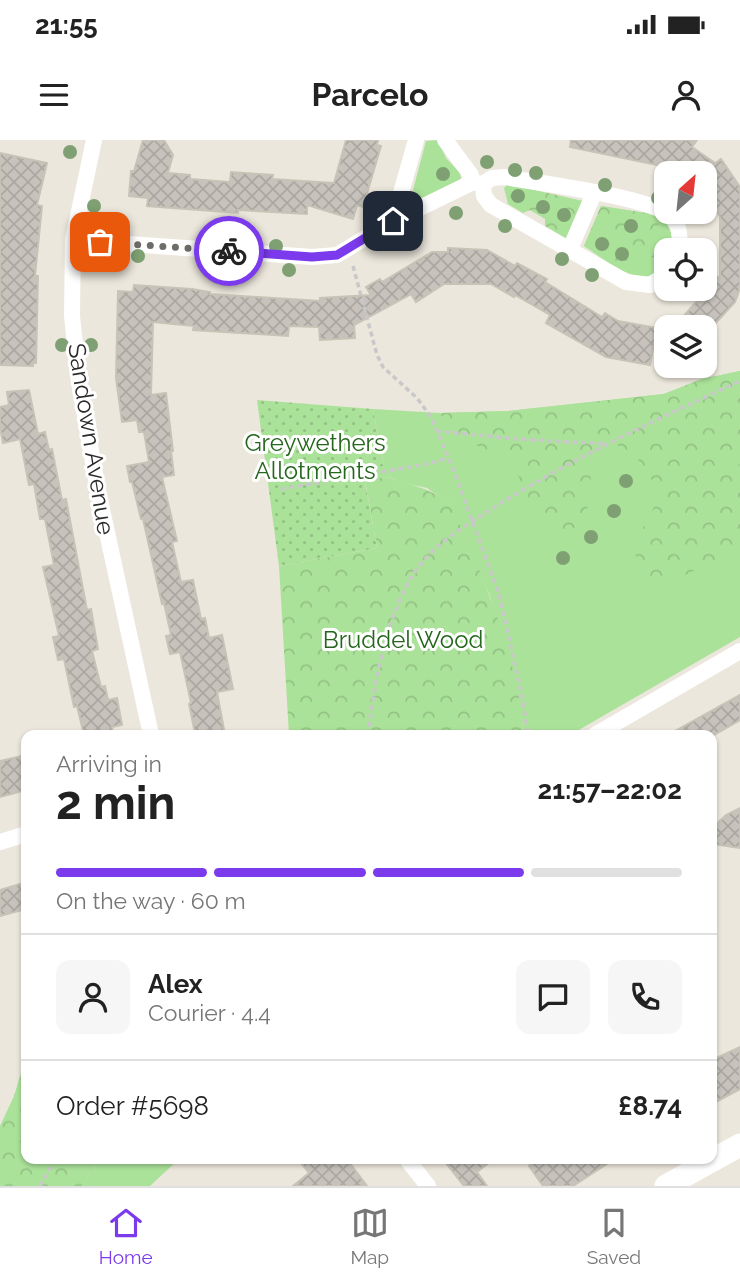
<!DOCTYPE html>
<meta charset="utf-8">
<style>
body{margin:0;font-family:Raleway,sans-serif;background:#f6f6f6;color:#222;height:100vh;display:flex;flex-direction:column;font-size:26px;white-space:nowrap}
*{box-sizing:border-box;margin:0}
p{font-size:23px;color:#767676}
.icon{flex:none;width:38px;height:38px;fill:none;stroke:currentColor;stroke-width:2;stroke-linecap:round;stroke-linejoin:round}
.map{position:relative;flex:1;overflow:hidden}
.side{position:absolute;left:21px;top:590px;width:696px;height:434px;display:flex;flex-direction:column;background:#fff;border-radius:14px;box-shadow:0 2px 5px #0004}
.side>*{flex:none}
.needle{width:46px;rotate:27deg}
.tools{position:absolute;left:654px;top:21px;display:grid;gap:14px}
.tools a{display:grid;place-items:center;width:63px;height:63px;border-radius:14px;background:#fff;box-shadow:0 2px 5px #0004;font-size:35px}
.pin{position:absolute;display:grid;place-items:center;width:60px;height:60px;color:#fff;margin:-30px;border-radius:14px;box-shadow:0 4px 10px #0006}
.courier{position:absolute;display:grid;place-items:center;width:70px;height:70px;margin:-35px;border:5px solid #7c3aed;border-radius:50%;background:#fff;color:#222;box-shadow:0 2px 9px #0007}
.headline em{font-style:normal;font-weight:700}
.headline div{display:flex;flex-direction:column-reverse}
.headline{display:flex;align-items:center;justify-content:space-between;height:119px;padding:0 35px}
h1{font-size:46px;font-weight:700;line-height:52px}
.bar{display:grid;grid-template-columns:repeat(4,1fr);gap:10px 7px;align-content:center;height:84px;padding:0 35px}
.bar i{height:9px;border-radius:5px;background:#e0e0e0}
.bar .selected{background:#7c3aed}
.bar p{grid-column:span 4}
.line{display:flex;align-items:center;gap:18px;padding:0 35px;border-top:2px solid #e0e0e0}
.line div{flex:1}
.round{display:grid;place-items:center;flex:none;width:74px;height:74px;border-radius:14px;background:#f6f6f6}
.status{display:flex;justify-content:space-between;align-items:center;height:49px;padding:0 35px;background:#fff;direction:ltr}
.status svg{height:19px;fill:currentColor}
header{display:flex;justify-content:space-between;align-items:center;height:91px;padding:0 35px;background:#fff;font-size:32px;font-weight:700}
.dock{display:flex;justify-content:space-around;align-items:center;height:98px;border-top:2px solid #e0e0e0;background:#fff;font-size:19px;color:#767676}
.dock a{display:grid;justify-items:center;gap:4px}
.dock .selected{color:#7c3aed}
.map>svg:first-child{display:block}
</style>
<div class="status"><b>21:55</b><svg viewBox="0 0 49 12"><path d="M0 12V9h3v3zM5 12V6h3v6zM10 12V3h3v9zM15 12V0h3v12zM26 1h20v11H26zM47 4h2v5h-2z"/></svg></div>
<header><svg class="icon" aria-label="menu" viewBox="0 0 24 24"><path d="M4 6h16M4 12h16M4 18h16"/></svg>Parcelo<svg class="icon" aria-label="person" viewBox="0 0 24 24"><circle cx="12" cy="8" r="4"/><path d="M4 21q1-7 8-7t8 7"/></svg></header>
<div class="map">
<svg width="740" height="1046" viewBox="0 0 740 1046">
<defs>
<pattern id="forest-crowns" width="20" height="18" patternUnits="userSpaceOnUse" patternTransform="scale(1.75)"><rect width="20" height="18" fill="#abe299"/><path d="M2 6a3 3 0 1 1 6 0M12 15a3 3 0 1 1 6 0" fill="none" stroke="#93c284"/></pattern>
<pattern id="park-dots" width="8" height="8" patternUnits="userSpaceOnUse" patternTransform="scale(1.75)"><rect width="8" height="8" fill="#abe299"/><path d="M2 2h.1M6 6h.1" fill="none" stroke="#93c284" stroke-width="1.8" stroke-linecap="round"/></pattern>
<pattern id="building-cross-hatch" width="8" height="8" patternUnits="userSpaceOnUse" patternTransform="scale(1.75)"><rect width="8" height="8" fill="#c7c3bc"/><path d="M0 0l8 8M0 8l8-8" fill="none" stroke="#aba8a2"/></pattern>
</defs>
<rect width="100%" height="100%" fill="#ece7dc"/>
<path fill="#abe299" d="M438 0 446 18 460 33 461 39 423 58H417L413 50 426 1Z
M601 66 652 74 669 83 673 101C671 104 668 107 667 110 665 117 668 120 664 126 644 154 604 119 584 106Z
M740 231V497L570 595H523L522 580 512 530 490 456 449 364 427 348 404 343 389 337 365 340 363 330 384 326 373 269 440 273 508 271 664 254 702 239Z
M99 1019V1018L179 1019 150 1046H82Z"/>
<path fill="url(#forest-crowns)" d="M508 44 583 61 567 99 545 86V79L530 70 523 73 508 64 504 48Z
M601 66 652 74 659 77 658 93 665 97H672V110H667V122L664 125 649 115 650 107 656 102 655 97 648 99 632 127H627L626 132 584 106Z
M740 231V308L714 327 721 333 740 324V407L672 442 653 440 638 430 633 401 649 379 657 358 651 338 633 313 607 300 594 311 586 380 568 392 541 382 523 365 521 342 511 319 454 297 440 273 508 271 664 254 702 239Z
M388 337C409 345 429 347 447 362 455 369 459 385 464 395 490 452 521 532 523 595H289L279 426 377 408 365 340Z
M26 916V1018L99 1019 82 1046H0V986L14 956Z"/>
<path fill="url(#park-dots)" d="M257 260 373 269 384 326 363 330 377 408 279 426Z"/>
<path fill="url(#building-cross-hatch)" stroke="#c7c3b6" stroke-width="2" d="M143 0H164L173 15 168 33 190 35V39L230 42 231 32 273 35 272 39 334 43 346 0H378L377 5 381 6 363 67 357 65 353 79 307 65V74L238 70V73L147 66 148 58 129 56 131 31H134Z
M571 0H697L692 7 715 23 721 19 740 47V148L735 162 705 195V187H674L704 153 712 134 720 138V77L705 55V33H685L686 31 570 7Z
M0 13 47 23 37 65 42 66 35 136H38L37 181 36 223H33V226L0 225Z
M448 108 487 110 515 126 517 123 547 139 545 142 602 177 605 173 618 181 657 188 650 225 606 217 546 183 550 175 515 155 514 157 491 144H444L416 162 411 154 354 185 355 198 320 200 319 187 289 186 288 196 193 190 194 186 153 182 151 255 166 253 173 311H171L174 335 162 337 177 401 172 402 181 442 193 440 201 479 205 478 209 498 222 495 233 549 217 552 225 595 195 593 189 564 191 563 180 512 170 514 166 496 171 495 164 463 162 464 143 379H141L132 342H130L127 326 149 322 144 292H139L137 280 122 282 116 238 118 151 133 152 134 145 192 149 210 152V154L320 161V158L371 155 366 147 380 139 382 142 432 112H448Z
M29 250 38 294 45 292 49 310 52 309 62 360 66 359 87 470 91 469 98 509 92 511 101 547 105 546 108 560 117 558 122 585 112 587 114 595H84L77 566 74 567 64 519 58 520 53 497 59 496 43 427 54 425 45 379H40L34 344 29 345 20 299 3 303 0 287V267L9 265 7 252Z
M740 555V580L714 595H668Z
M26 615V650L0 657V621Z
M740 668V708L712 704V688L726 675Z
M20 744 21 747 26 746V769L0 776V750Z
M740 907V949L712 964V920Z
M297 1018H346L367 1046H293L309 1033Z
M442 1018H495L477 1032 487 1046H464Z
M540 1018H616L573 1046H543L529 1026Z"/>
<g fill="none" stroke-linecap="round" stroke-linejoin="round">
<path stroke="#c8c8c8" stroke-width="3.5" stroke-dasharray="5 3.5" stroke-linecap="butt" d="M353 126 377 215 383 227 417 258 431 277 454 331 499 454 523 561 528 595
M437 291 517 299 606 304
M281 349 427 324 448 318
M368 595C375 542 384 484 412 436 432 404 467 385 498 365 575 317 658 279 740 241
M40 1046 56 1018"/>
<path stroke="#fff" stroke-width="16" d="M94 0 73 100 72 176 79 242 98 351 151 595
M471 42 483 44 492 38 505 37C538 43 649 57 669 75 680 84 681 98 678 110
M483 44 484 56 491 65 626 142 650 145 667 134
M393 81 469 44 471 35 445 0
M73 100 312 117 337 115 393 81 416 0
M570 109 594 53
M595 595 740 511
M0 702 26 694
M406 1018 428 1046"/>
<path stroke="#fff" stroke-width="23" d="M666 1046 740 1005"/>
</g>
<g fill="#7ea072">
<circle cx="70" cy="12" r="7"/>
<circle cx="487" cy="22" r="7"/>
<circle cx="515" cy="30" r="7"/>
<circle cx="536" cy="33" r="7"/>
<circle cx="443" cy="34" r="7"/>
<circle cx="605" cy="45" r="7"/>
<circle cx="518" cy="56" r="7"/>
<circle cx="658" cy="58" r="7"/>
<circle cx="94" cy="66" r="7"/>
<circle cx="543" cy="67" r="7"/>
<circle cx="456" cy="73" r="7"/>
<circle cx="564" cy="75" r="7"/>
<circle cx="505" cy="86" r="7"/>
<circle cx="631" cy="86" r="7"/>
<circle cx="404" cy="94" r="7"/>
<circle cx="216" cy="100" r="7"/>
<circle cx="602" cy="104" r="7"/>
<circle cx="276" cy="106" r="7"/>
<circle cx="622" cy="114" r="7"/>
<circle cx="138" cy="116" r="7"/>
<circle cx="562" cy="119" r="7"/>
<circle cx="289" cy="130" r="7"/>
<circle cx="592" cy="135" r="7"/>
<circle cx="62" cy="205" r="7"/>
<circle cx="91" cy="205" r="7"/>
<circle cx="626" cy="341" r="7"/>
<circle cx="614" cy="371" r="7"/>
<circle cx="591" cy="397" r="7"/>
<circle cx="563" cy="418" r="7"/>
</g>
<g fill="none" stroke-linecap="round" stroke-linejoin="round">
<path stroke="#6e6c68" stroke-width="7" stroke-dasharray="0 12.6" d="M100 102 229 111"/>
<path stroke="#7c3aed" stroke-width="9" d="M229 111 312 117 337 115 393 81"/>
</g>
<g text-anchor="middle" stroke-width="6" stroke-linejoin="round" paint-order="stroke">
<g font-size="24" fill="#2a2a2a" stroke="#fff">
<text transform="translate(91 299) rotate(81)" y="8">Sandown Avenue</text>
</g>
<g font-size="24" fill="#24661b" stroke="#fff">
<text x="315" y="311">Greywethers<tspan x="315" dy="28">Allotments</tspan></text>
<text x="403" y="508">Bruddel Wood</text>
</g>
</g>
</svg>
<div class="tools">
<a><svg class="needle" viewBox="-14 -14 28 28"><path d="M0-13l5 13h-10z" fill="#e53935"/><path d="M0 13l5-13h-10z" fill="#767676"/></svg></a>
<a><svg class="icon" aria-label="locate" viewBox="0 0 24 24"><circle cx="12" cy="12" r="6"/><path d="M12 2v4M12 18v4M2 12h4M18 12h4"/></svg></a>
<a><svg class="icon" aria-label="layers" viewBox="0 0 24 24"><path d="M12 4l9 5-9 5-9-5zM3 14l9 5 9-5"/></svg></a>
</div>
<div class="pin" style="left:100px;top:102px;background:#ea580c"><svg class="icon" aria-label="bag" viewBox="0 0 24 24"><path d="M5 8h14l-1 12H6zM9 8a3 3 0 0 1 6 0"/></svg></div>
<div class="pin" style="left:393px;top:81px;background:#1f2937"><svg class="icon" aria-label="home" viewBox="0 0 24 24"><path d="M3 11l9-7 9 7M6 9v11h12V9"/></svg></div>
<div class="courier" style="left:229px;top:111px"><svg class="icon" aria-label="bike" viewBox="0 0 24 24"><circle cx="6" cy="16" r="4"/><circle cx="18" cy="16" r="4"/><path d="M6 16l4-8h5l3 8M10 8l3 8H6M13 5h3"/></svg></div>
<section class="side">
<div class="headline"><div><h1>2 min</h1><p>Arriving in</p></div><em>21:57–22:02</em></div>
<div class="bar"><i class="selected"></i><i class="selected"></i><i class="selected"></i><i></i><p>On the way · 60 m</p></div>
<div class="line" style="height:126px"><a class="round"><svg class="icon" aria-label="person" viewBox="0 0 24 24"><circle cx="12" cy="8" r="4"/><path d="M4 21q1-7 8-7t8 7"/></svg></a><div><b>Alex</b><p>Courier · 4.4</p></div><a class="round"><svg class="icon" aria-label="chat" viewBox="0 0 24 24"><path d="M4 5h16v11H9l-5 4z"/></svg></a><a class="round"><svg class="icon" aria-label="phone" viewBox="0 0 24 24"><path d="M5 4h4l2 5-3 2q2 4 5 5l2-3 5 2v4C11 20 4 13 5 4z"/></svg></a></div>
<div class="line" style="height:91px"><div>Order #5698</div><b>£8.74</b></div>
</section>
</div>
<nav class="dock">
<a class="selected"><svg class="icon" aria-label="home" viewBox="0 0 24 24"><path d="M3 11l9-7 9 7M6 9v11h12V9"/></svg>Home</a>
<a><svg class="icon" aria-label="map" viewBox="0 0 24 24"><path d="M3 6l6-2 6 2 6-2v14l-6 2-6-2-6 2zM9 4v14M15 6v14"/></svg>Map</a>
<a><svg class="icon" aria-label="saved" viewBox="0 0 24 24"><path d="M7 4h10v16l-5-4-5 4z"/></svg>Saved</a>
</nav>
